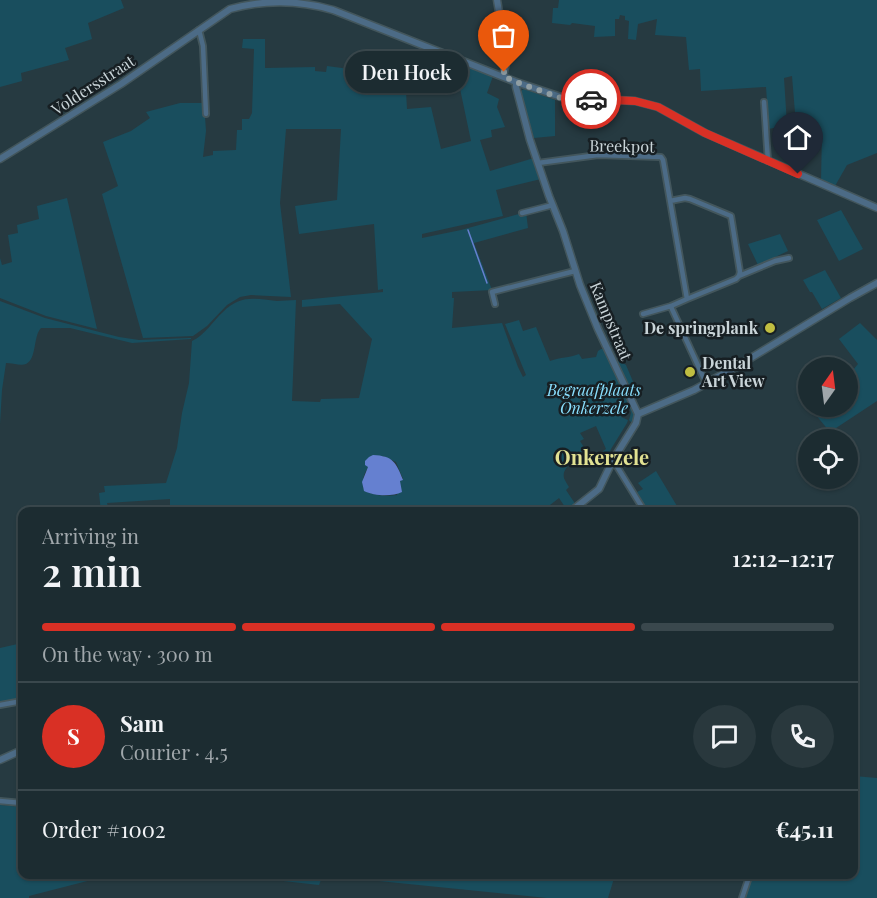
<!DOCTYPE html>
<meta charset="utf-8">
<style>
body{margin:0;font-family:"Playfair Display",serif;background:#29383d;color:#f1f3f6;height:100vh;display:flex;flex-direction:column;font-size:22px;white-space:nowrap}
*{box-sizing:border-box;margin:0}
p{font-size:20px;color:#a0a7ab}
.icon{flex:none;width:33px;height:33px;fill:none;stroke:currentColor;stroke-width:2;stroke-linecap:round;stroke-linejoin:round}
.map{position:relative;flex:1;overflow:hidden}
.sheet{position:absolute;left:18px;top:507px;width:840px;height:372px;display:flex;flex-direction:column;background:#1c2c31;border-radius:12px;box-shadow:0 2px 4px #0004,0 0 0 2px #3a484d}
.sheet>*{flex:none}
.needle{width:39px;rotate:14deg}
.buttons{position:absolute;left:798px;top:357px;display:grid;gap:12px}
.buttons a{display:grid;place-items:center;width:60px;height:60px;border-radius:50%;background:#1c2c31;box-shadow:0 2px 4px #0004,0 0 0 2px #3a484d;font-size:30px}
.pin{position:absolute;display:grid;place-items:center;width:51px;height:51px;color:#fff;margin:-62px -26px;border-radius:50% 50% 50% 0;rotate:-45deg;box-shadow:0 0 6px #0007}
.pin .icon{rotate:45deg}
.courier{position:absolute;display:grid;place-items:center;width:60px;height:60px;margin:-30px;border:4px solid #d93025;border-radius:50%;background:#fff;color:#222;box-shadow:0 2px 8px #0007}
.bubble{position:absolute;height:42px;border-radius:21px;background:#1c2c31;box-shadow:0 2px 4px #0004,0 0 0 2px #3a484d;font-size:20px;font-weight:600;line-height:42px;text-align:center}
.headline em{font-style:normal;font-weight:600}
.headline div{display:flex;flex-direction:column-reverse}
.headline{display:flex;align-items:center;justify-content:space-between;height:102px;padding:0 24px}
h1{font-size:39px;font-weight:600;line-height:45px}
.bar{display:grid;grid-template-columns:repeat(4,1fr);gap:9px 6px;align-content:center;height:72px;padding:0 24px}
.bar i{height:8px;border-radius:4px;background:#3a484d}
.bar .current{background:#d93025}
.bar p{grid-column:span 4}
.line{display:flex;align-items:center;gap:15px;padding:0 24px;border-top:2px solid #3a484d}
.line div{flex:1}
.round{display:grid;place-items:center;flex:none;width:63px;height:63px;border-radius:32px;background:#29383d}
.map>svg:first-child{display:block}
</style>
<div class="map">
<svg width="877" height="898" viewBox="0 0 877 898">
<rect width="100%" height="100%" fill="#263a41"/>
<path fill="#194e5e" fill-rule="evenodd" d="M0 0H121L124 8 88 23 92 39 65 48 69 60 21 73 22 81 0 87Z
M559 0H877V153L847 165 835 186 821 181 822 132 818 133V123L796 125 792 76 784 78 787 125 769 129 766 87 701 91 700 69 689 70 686 37 655 35 657 19 638 24 636 40 628 39 629 21 625 20V16L620 15 619 19H615V36L594 37 595 26 572 23 570 25 552 23 553 8H558Z
M243 39H265V68L315 67V71L326 72 327 66 387 74 390 63 398 65 397 73 405 74 407 109 431 107 441 149 471 141 454 60 493 76 487 93 499 99 497 107 505 127 491 130 492 137 480 140 490 171 534 158 541 179 496 190 503 216 422 234V238L461 230 526 212 528 228 474 243 492 290 452 292V298H454L452 328 502 323 518 367 523 377 526 375 505 324 519 320 523 331 536 327 550 361C561 357 569 358 579 354L582 359 596 357 598 351 601 349H606L612 362 620 361 626 365 637 391 632 394 640 412 632 423 629 420 631 413 629 406 621 410V417L628 420 627 423 611 449 607 460H606L603 451 606 449 596 426 580 433 584 439 580 441 587 452C579 457 561 467 564 478 564 479 569 487 569 487L566 490 576 505 567 510 559 498 541 512H170V499L107 503 109 511 101 512 99 493 105 492 104 486 166 483 177 448 182 413 189 383 192 341C205 335 213 321 223 312 241 294 255 299 277 301 283 301 290 300 296 300L292 401 320 402 321 399 359 398 372 339 340 304 302 307V300L383 292V289L378 290 374 224 299 234 295 206 337 200 341 129H286L280 203 291 297 251 295 240 297 227 305 207 326 193 336 143 338 102 194 118 186 103 142 131 131 150 118 146 112 180 103H204L206 131 203 157 213 155V151L236 150 237 130H242V119H249L252 113 254 49 242 48ZM383 456 396 462 403 479 400 481 397 495C386 496 371 497 363 488 362 470 369 466 383 456Z
M524 89 555 100V136L534 138 521 94 522 90Z
M67 198 97 329 46 316 0 298V258L2 265 12 262 8 235 18 233 17 225 39 219 37 206Z
M841 210 863 249 839 261 817 220Z
M780 234 788 251 758 265 748 244Z
M825 270 841 298 822 309 812 292H810L803 280Z
M0 301 45 318 119 337 139 340 189 338H191V339L132 343 70 328H41C33 336 37 359 26 364 21 366 12 363 6 363L2 390 0 424Z
M860 323 877 340V401L830 432 815 414 821 407 848 406V376L858 364 839 339Z
M656 471 680 511H648L637 492 643 489 638 483Z
M22 643V699L0 703V648Z
M854 776 877 778V898H744L752 875 854 874Z
M0 805 21 807 22 874H98L99 878 29 896V898H0Z
M228 875H346L345 878 323 875 319 885Z
M350 875V874L615 875 608 898H547L349 878Z"/>
<path fill="#6580d0" d="M373 455C393 456 396 462 403 480L400 481 402 492C392 497 374 496 364 491L362 482 368 467 365 465V461L369 457Z"/>
<g fill="none" stroke-linecap="round" stroke-linejoin="round">
<path stroke="#6580d0" stroke-width="1.5" d="M468 230 487 283"/>
<g stroke="#43565c" stroke-width="8">
<path id="minor" d="M199 30 203 46 206 114
M764 102 768 161
M538 163 598 155 661 157 663 160 687 299 671 306 672 309 706 383
M670 201 685 198 690 199 731 216 740 272 739 276 736 279 687 299
M522 213 553 205
M739 276 775 261 789 258
M495 304 492 292 575 271
M643 314 671 306
M613 460 645 512
M0 705 22 701
M0 801 22 803
M742 898 750 874"/>
</g>
<g stroke="#43565c" stroke-width="9">
<path id="tertiary" d="M497 0 507 59 503 76
M516 82V87L530 140 549 196 563 231 580 285 598 329 638 414
M0 159 121 84 230 9C263 0 299 0 333 10L516 82 561 97 635 101 658 107 705 133 877 208
M638 414 694 390 736 367 850 298 877 283
M570 512 599 489 613 460 636 423 638 414
M0 760 22 750"/>
</g>
<use href="#minor" stroke="#4c6b86" stroke-width="4.5"/>
<use href="#tertiary" stroke="#4c6b86" stroke-width="6"/>
</g>
<g fill="none" stroke-linecap="round" stroke-linejoin="round">
<path stroke="#909ea3" stroke-width="6" stroke-dasharray="0 10.8" d="M504 72 503 76 516 82 561 98 591 99"/>
<path stroke="#d93025" stroke-width="8" d="M591 99 635 101 658 107 705 133 798 174"/>
</g>
<g fill="#c0be41" stroke="#171f23" stroke-width="2">
<circle cx="770" cy="328" r="6"/>
<circle cx="690" cy="372" r="6"/>
</g>
<g text-anchor="middle" stroke-width="5" stroke-linejoin="round" paint-order="stroke">
<g font-size="16" fill="#c9d4d8" stroke="#171f23">
<text transform="translate(93 85) rotate(-33)" y="6">Voldersstraat</text>
<text transform="translate(622 146) rotate(1)" y="6">Breekpot</text>
<text transform="translate(611 321) rotate(67)" y="6">Kampstraat</text>
</g>
<g font-size="16" font-weight="bold" fill="#c9d4d8" stroke="#171f23" text-anchor="end">
<text x="758" y="334">De springplank</text>
<text x="702" y="369" text-anchor="start">Dental<tspan x="702" dy="18">Art View</tspan></text>
</g>
<g font-size="16" font-style="italic" fill="#88defd" stroke="#171f23">
<text x="594" y="396">Begraafplaats<tspan x="594" dy="18">Onkerzele</tspan></text>
</g>
<g font-size="20" font-weight="bold" fill="#e2e293" stroke="#171f23">
<text x="602" y="465">Onkerzele</text>
</g>
</g>
</svg>
<div class="buttons">
<a><svg class="needle" viewBox="-14 -14 28 28"><path d="M0-13l5 13h-10z" fill="#e53935"/><path d="M0 13l5-13h-10z" fill="#a0a7ab"/></svg></a>
<a><svg class="icon" aria-label="locate" viewBox="0 0 24 24"><circle cx="12" cy="12" r="6"/><path d="M12 2v4M12 18v4M2 12h4M18 12h4"/></svg></a>
</div>
<div class="pin" style="left:504px;top:72px;background:#ea580c"><svg class="icon" aria-label="bag" viewBox="0 0 24 24"><path d="M5 8h14l-1 12H6zM9 8a3 3 0 0 1 6 0"/></svg></div>
<div class="pin" style="left:798px;top:174px;background:#1f2937"><svg class="icon" aria-label="home" viewBox="0 0 24 24"><path d="M3 11l9-7 9 7M6 9v11h12V9"/></svg></div>
<div class="courier" style="left:591px;top:99px"><svg class="icon" aria-label="car" viewBox="0 0 24 24"><path d="M5 17H2v-5l4-1 3-4h7l3 4 3 1v5h-3M9 17h6M6 11h13"/><circle cx="7" cy="17" r="2"/><circle cx="17" cy="17" r="2"/></svg></div>
<div class="bubble" style="left:345px;top:51px;width:123px">Den Hoek</div>
<section class="sheet">
<div class="headline"><div><h1>2 min</h1><p>Arriving in</p></div><em>12:12–12:17</em></div>
<div class="bar"><i class="current"></i><i class="current"></i><i class="current"></i><i></i><p>On the way · 300 m</p></div>
<div class="line" style="height:108px"><b class="round" style="background:#d93025;color:#fff">S</b><div><b>Sam</b><p>Courier · 4.5</p></div><a class="round"><svg class="icon" aria-label="chat" viewBox="0 0 24 24"><path d="M4 5h16v11H9l-5 4z"/></svg></a><a class="round"><svg class="icon" aria-label="phone" viewBox="0 0 24 24"><path d="M5 4h4l2 5-3 2q2 4 5 5l2-3 5 2v4C11 20 4 13 5 4z"/></svg></a></div>
<div class="line" style="height:78px"><div>Order #1002</div><b>€45.11</b></div>
</section>
</div>
